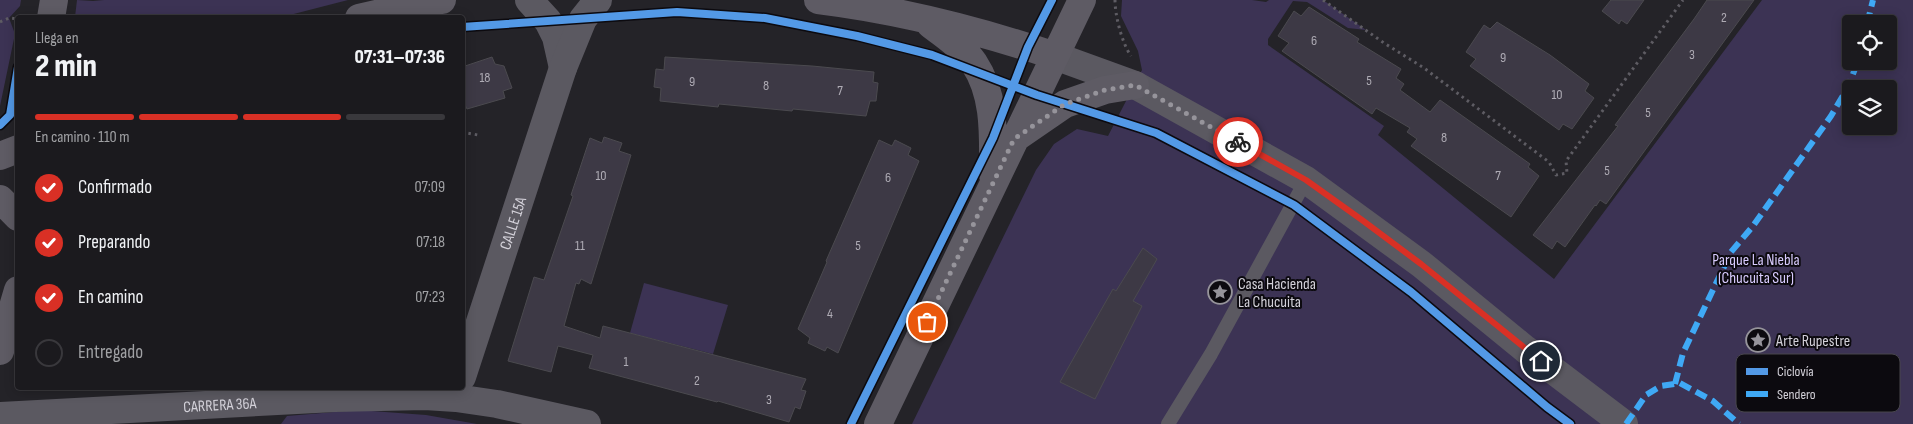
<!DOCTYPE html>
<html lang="es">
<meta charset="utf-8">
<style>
body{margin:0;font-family:"Sofia Sans Condensed",sans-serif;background:#28272b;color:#f1f3f6;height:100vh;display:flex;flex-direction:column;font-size:19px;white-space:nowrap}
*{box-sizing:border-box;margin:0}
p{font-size:16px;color:#a0a1a4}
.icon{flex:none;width:28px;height:28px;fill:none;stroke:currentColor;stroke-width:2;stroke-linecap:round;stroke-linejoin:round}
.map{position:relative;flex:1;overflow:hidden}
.details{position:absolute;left:15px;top:15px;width:450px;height:375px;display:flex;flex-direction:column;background:#1b1a1e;border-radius:5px;box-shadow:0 2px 12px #0003,0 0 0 1px #39383c}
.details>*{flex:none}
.controls{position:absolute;left:1842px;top:15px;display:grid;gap:10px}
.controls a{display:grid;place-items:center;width:55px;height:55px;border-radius:5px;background:#1b1a1e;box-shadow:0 2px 12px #0003,0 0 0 1px #39383c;font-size:25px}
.pin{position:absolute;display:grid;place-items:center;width:42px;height:42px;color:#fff;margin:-21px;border:2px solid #fff;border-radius:50%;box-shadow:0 1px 5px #0007}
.courier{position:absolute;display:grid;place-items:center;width:50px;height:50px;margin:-25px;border:4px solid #d93025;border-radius:50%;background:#fff;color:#222;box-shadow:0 1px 6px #0007}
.overview em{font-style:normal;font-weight:800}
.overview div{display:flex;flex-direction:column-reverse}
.overview{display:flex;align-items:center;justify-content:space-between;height:85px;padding:0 20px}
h1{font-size:32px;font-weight:800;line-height:38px}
.bar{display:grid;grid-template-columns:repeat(4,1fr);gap:8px 5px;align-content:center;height:60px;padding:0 20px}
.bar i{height:6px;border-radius:4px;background:#39383c}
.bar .current{background:#d93025}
.bar p{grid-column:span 4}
ol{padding:0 20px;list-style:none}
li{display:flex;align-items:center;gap:15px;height:55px}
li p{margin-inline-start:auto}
li .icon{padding:5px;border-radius:50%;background:#d93025;color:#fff;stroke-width:4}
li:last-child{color:#a0a1a4}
li i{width:28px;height:28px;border:2px solid #39383c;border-radius:50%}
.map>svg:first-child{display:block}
</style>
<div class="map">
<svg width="1913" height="424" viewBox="0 0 1913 424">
<rect width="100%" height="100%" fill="#242328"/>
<path fill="#3c3354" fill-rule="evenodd" d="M0 0H21L20 6 9 18 15 34 0 106Z
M77 0 93 1 104 0H348L282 17H75Z
M1122 0H1252L1266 2 1269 0H1323L1366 30 1348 28 1307 2 1293 1 1268 39V45L1384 126 1378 135 1554 279 1762 0H1913V424H912L1036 170 1054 144 1077 129 1108 136 1142 70 1138 51 1121 16ZM1851 24H1889V61H1851ZM1851 89H1889V126H1851Z
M644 283 728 305 713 354 630 333Z
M358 410 426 415 477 424H281L287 416Z"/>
<path fill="#3d3945" stroke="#4b4a4f" d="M1611 0H1644L1627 24 1621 20 1619 24 1602 11Z
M1707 0H1754L1606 204 1600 200 1596 206 1595 205 1565 247 1557 241 1552 249 1533 235 1618 126 1615 125 1694 19Z
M1309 7 1359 39 1357 42 1401 69 1396 78 1404 84 1400 90 1430 112 1440 100 1530 164 1528 167 1539 176 1511 217 1411 146 1417 139 1407 132 1410 128 1376 108 1372 114 1282 51 1289 43 1278 36 1294 11 1301 16Z
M1497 22 1550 55 1589 84 1585 91 1594 98 1572 129 1563 124 1559 130 1470 66 1476 59 1466 52 1484 25 1490 29Z
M492 57 495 64 504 66 512 88 503 91 505 98 467 109 462 98V67Z
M665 57 812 66 874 72 873 82 878 83 876 101H870L866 116 793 109 792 111 719 104 718 107 660 101 661 88 654 87 656 69 664 70Z
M604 137 622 143 619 151 631 155 591 284 581 279 579 284 576 283 564 326 600 338 603 326 806 379 801 390 806 391 800 409 795 407 789 422 718 401 717 402 589 368 593 355 558 346 551 372 508 361 534 277 544 280 573 196 571 195 590 138 602 143Z
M879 140 892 146 895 140 911 148 908 155 919 161 838 353 827 347 825 351 808 343 810 338 798 329 827 262 826 261Z
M1143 248 1157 259 1133 301 1142 306 1095 399 1060 382 1113 289 1116 291Z"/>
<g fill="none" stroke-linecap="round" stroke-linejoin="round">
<path stroke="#5e5c63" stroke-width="3" stroke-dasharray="2.5 4" stroke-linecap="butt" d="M1115 0C1115 16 1122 43 1131 56
M1323 0 1384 43 1424 68 1549 162 1556 175 1567 173 1566 161 1683 0
M0 22 9 18 18 19
M462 132 478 135"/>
<path stroke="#5b5961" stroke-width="14" d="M1168 424 1211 354 1306 180"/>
<g stroke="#5b5961" stroke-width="28">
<path d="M529 0 548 21 556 37 563 68"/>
<path d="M1055 56 1135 85 1306 180 1421 264 1525 349 1624 424"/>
<path id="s1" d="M462 377 563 68 583 19 598 0"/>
<path id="s2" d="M0 416 335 398 425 396 456 398 497 404 587 424"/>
</g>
<path stroke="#5e5b64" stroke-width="28" d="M818 0C899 10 978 30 1055 56
M51 18 54 0
M359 18 423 3 442 0
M930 24C945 36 963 47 974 63 996 96 993 137 993 175
M1017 137 1065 104 1105 90 1135 85
M0 156 18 149
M0 199 18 217
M0 351 18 290
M878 424 1082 0"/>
<path stroke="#3fa9f5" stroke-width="6" stroke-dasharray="12 6" stroke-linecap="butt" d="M1867 24 1873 0
M1675 384 1683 353 1731 252 1753 226 1831 116 1848 87 1858 61
M1626 424 1646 395 1661 386 1680 383 1713 401 1739 424"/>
<g stroke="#0c0a0f" stroke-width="11">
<path id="cycleway" d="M462 27 677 12 765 18 857 36 932 55 1037 95 1156 133 1294 205 1411 292 1547 407 1570 424
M0 125 10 115 18 67
M851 424 993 138 1028 47 1052 0"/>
</g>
<use href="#cycleway" stroke="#5399e6" stroke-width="8"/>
</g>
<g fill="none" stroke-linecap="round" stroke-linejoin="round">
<path stroke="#96949b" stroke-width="5" stroke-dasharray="0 9" d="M927 322 1014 139 1065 104 1105 90 1135 85 1238 142"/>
<path stroke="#d93025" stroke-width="6" d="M1238 142 1306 180 1362 220 1421 264 1541 361"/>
</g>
<defs>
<g id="sight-ring" transform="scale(1.25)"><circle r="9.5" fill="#0c0a0f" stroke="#96949b" stroke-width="1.5"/><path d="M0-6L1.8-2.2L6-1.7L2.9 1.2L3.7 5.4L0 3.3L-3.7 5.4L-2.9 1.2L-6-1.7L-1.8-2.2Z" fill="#96949b"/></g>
</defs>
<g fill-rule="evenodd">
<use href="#sight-ring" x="1220" y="292"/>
<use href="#sight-ring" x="1758" y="340"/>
</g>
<g text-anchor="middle" stroke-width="4" stroke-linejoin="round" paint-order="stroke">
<g font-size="14" fill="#aeabb4">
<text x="1724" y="22">2</text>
<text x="1314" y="45">6</text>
<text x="1692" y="59">3</text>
<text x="1503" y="62">9</text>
<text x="485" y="82">18</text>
<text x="1369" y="85">5</text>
<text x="692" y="86">9</text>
<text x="766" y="90">8</text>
<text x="840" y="95">7</text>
<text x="1557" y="99">10</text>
<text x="1648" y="117">5</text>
<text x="1444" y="142">8</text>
<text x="1607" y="175">5</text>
<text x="601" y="180">10</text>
<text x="1498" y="180">7</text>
<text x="888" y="182">6</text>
<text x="580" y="250">11</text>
<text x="858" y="250">5</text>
<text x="830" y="318">4</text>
<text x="626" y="366">1</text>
<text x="697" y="385">2</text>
<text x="769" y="404">3</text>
</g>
<g font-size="16" fill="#d3d1d9" stroke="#0c0a0f">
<text dy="6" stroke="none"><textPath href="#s1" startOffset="162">CALLE 15A</textPath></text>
<text dy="6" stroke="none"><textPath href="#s2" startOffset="220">CARRERA 36A</textPath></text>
</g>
<g font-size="16" fill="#d8cbfe" stroke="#0c0a0f">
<text x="1756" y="265">Parque La Niebla<tspan x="1756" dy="18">(Chucuita Sur)</tspan></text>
</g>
<g font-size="16" fill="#d3d1d9" stroke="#0c0a0f" text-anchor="start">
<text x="1238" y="289">Casa Hacienda<tspan x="1238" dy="18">La Chucuita</tspan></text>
<text x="1776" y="346">Arte Rupestre</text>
</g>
</g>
<rect x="1736" y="354" width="164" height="58" rx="8" fill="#0c0a0f" stroke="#48464c" stroke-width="1"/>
<rect x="1746" y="368" width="22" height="7" fill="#5399e6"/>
<rect x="1746" y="391" width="22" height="6" fill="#3fa9f5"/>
<g font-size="14" fill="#d3d1d9">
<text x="1777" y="376">Ciclovía</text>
<text x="1777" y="399">Sendero</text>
</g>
</svg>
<div class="controls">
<a><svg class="icon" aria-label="locate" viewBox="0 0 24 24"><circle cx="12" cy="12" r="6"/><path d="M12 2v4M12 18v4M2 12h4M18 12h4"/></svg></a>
<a><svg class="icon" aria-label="layers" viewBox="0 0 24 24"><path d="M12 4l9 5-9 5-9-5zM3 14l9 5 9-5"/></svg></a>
</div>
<div class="pin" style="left:927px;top:322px;background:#ea580c"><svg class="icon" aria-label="bag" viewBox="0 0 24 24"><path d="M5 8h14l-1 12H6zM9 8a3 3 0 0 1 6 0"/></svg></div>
<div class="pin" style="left:1541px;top:361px;background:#1f2937"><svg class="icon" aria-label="home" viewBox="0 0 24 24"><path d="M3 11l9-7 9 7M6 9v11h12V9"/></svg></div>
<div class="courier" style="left:1238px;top:142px"><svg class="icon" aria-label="bike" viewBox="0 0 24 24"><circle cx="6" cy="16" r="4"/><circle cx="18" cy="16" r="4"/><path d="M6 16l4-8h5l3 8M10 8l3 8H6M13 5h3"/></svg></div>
<section class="details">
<div class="overview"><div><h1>2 min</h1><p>Llega en</p></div><em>07:31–07:36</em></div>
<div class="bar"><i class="current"></i><i class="current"></i><i class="current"></i><i></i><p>En camino · 110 m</p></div>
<ol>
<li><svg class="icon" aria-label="check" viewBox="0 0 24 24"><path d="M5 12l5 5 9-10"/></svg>Confirmado<p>07:09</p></li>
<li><svg class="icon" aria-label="check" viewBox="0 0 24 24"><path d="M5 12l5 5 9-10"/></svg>Preparando<p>07:18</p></li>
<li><svg class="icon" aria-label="check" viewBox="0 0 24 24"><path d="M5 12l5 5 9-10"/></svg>En camino<p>07:23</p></li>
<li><i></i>Entregado</li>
</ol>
</section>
</div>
